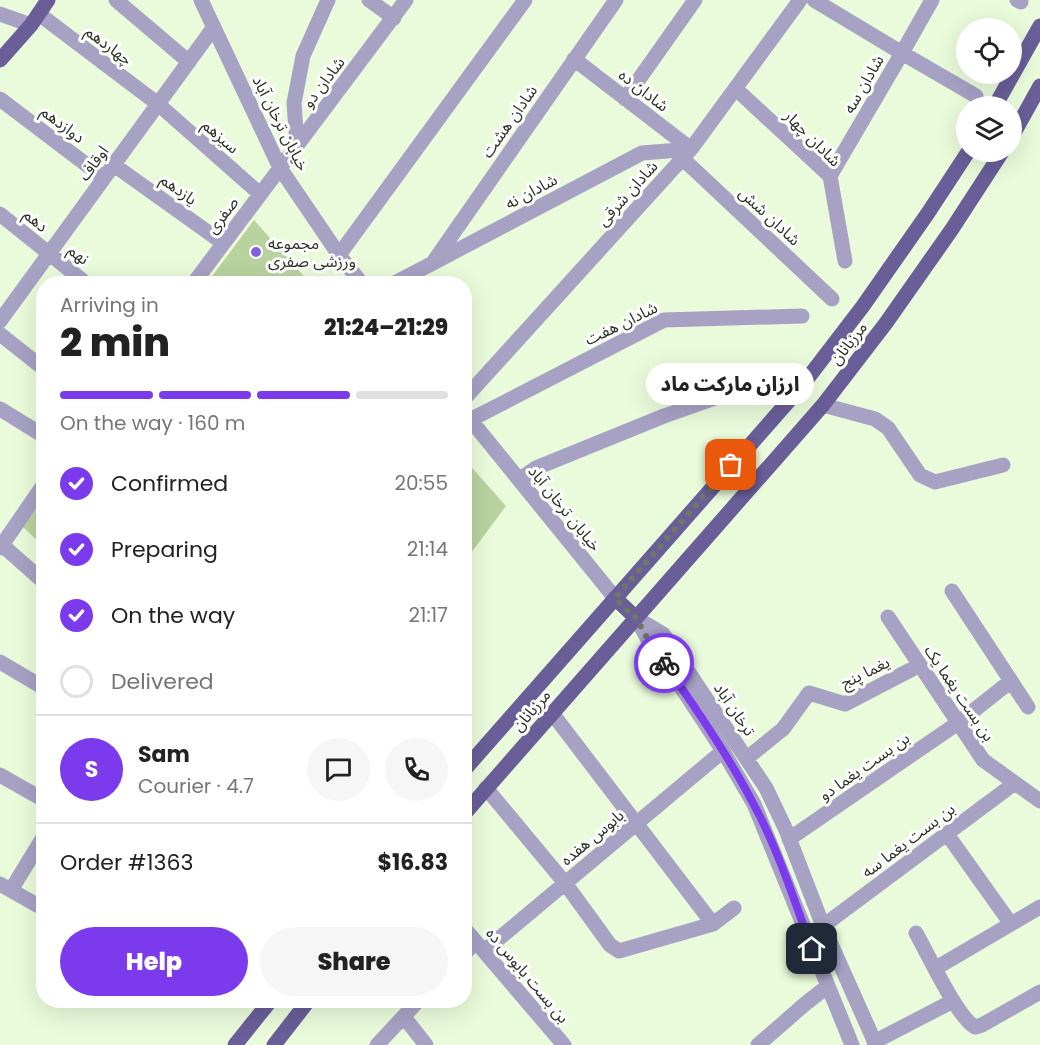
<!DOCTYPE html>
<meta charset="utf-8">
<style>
body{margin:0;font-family:Poppins,"Noto Sans Arabic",sans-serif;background:#f6f6f6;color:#222;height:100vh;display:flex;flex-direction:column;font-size:22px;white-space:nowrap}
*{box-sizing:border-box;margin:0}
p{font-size:20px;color:#767676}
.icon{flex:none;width:33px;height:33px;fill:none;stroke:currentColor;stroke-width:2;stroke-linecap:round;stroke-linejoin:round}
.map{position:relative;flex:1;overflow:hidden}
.drawer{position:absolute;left:36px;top:276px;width:436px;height:732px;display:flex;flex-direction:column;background:#fff;border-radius:24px;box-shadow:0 6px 24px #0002}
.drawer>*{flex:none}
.fabs{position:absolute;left:956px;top:18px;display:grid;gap:12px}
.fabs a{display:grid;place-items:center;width:66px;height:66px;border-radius:50%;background:#fff;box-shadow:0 6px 24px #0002;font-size:30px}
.pin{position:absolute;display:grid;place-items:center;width:51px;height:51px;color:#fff;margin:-26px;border-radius:12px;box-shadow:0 3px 9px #0006}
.courier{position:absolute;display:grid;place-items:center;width:60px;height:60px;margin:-30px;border:4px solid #7c3aed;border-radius:50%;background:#fff;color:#222;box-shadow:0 2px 8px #0007}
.bubble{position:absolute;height:42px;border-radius:21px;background:#fff;box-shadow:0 6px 24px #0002;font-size:20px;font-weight:800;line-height:42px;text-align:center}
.overview em{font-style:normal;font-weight:800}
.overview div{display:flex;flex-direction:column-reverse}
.overview{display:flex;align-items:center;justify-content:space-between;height:102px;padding:0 24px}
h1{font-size:39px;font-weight:800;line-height:45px}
.bar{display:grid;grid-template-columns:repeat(4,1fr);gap:9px 6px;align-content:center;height:72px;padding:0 24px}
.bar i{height:8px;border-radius:4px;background:#e0e0e0}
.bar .on{background:#7c3aed}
.bar p{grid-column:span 4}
.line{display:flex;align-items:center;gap:15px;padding:0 24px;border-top:2px solid #e0e0e0}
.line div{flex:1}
.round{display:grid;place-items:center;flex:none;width:63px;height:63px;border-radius:32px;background:#f6f6f6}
ol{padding:0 24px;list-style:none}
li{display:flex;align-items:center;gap:18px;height:66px}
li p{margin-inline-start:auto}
li .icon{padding:6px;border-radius:50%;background:#7c3aed;color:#fff;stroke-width:4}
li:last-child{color:#767676}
li i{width:33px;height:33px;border:3px solid #e0e0e0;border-radius:50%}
.action{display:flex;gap:12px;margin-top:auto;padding:12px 24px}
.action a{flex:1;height:69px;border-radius:36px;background:#7c3aed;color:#fff;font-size:24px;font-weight:800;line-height:69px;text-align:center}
.action a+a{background:#f6f6f6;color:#222}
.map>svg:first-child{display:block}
</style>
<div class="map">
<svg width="1040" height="1045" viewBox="0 0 1040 1045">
<rect width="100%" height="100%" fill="#eafbdb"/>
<path fill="#b8d39f" d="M254 220 310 283H207Z
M465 460 506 506 465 561Z
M43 500V546L23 527Z"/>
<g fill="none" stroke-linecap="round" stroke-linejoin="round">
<path stroke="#a7a2c4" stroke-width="15" d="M116 0 189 62
M201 0 280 168 339 255 362 284
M369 0 394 18
M814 0 902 53 932 0
M1017 0 1021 2
M0 14 31 25
M39 14 158 104 260 194
M574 59 691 149
M736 89 830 176 845 261
M0 99 104 178
M625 99 695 0
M297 145 294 103 303 56 328 0
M682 158 832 299
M114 165 223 243
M830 176 902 53 976 96
M0 214 87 284
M339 255 525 0
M434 261 616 0
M193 284 406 0
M393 284 642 153 691 149
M0 321 214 27
M0 334 44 369
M465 398 691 149 800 0
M823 405 875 419 888 428 920 475 935 482 1003 465
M0 409 44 436
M465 413 615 598
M470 420 664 320 802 316
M519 480 536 468 664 416 718 397 755 387 775 388 791 398
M2 545 44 582
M0 548 44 484
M952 591 1028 707
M888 617 983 760 1040 801
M636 618 663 634 766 788 786 830 823 926 876 1045
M636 618 650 643 675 678 723 751 754 804 852 1045
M0 662 44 688
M552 713 713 924
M747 758 783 729 809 693 845 704 920 665
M0 775 44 800
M486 788 565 883 610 945 619 951 713 924 734 908
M947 834 1011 924
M789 839 958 723 1011 681
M0 884 44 909
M11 890 44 836
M823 926 1015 783
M465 929 564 1045
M916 933C928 954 957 1017 975 1027L982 1025 1040 992
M484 951 723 751
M465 953 476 942
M936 968 1040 907
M404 1017 426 1045
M874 1042 953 1001
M377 1045 419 1000
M758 1045 805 1004 828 986"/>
<path stroke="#695e98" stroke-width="15" d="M0 60 31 25 48 0
M995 106 1040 26
M1011 138 1040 86
M615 598 636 618
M465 769 801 387 863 306 928 213 968 152
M465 813 823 405 886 323 952 229 1002 152
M235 1045 271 1000
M274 1045 309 1000"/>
</g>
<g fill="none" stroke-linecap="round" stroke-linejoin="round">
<path stroke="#6d7865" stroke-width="6" stroke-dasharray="0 10.8" d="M664 663 650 643 636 618 615 598 731 465"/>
<path stroke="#7c3aed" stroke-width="8" d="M664 663C696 708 728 755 753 803 778 849 794 900 812 949"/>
</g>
<circle fill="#8161dc" stroke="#fff" stroke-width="2" cx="256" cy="252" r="6"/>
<g text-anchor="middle" stroke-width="6" stroke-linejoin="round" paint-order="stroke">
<g font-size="16" fill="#2a3125" stroke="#fff">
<text transform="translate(109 45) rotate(37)" y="6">چهاردهم</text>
<text transform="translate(323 82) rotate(-53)" y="6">شادان دو</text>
<text transform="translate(863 84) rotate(-60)" y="6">شادان سه</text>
<text transform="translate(644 90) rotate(38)" y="6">شادان ده</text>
<text transform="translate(509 121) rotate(-55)" y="6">شادان هشت</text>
<text transform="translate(281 123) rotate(63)" y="6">خیابان ترخان آباد</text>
<text transform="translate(63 124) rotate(37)" y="6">دوازدهم</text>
<text transform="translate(221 136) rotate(41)" y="6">سیزهم</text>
<text transform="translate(813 138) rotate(45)" y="6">شادان چهار</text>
<text transform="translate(93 163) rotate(-54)" y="6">اوقاف</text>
<text transform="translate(179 189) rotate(36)" y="6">یازدهم</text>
<text transform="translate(531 191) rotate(-28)" y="6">شادان نه</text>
<text transform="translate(627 193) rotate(-48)" y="6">شادان شرقی</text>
<text transform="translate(222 215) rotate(-53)" y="6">صفری</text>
<text transform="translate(770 216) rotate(43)" y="6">شادان شش</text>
<text transform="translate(36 220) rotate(39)" y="6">دهم</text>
<text transform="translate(79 254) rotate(38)" y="6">نهم</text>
<text transform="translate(621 323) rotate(-26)" y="6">شادان هفت</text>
<text transform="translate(848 343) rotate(-52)" y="6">مرزبانان</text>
<text transform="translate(565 508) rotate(51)" y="6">خیابان ترخان آباد</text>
<text transform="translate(865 672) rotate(-26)" y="6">یغما پنج</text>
<text transform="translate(960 693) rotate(56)" y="6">بن بست یغما یک</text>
<text transform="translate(735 709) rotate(56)" y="6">ترخان آباد</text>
<text transform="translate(531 710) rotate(-49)" y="6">مرزبانان</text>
<text transform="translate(864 766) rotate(-35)" y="6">بن بست یغما دو</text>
<text transform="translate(592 837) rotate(-40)" y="6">بابوس هفده</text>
<text transform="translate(908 840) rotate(-37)" y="6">بن بست یغما سه</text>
<text transform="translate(528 975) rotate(50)" y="6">بن بست بابوس ده</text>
</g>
<g font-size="16" fill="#2a3125" stroke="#fff" text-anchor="start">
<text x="268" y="249">مجموعه<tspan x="268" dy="18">ورزشی صفری</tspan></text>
</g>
</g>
</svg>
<div class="fabs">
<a><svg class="icon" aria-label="locate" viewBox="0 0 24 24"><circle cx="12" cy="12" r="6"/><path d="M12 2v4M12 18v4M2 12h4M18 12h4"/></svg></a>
<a><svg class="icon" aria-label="layers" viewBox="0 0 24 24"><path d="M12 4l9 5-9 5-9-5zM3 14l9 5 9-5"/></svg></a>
</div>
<div class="pin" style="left:731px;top:465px;background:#ea580c"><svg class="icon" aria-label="bag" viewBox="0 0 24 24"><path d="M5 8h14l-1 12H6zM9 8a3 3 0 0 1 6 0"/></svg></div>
<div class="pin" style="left:812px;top:949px;background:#1f2937"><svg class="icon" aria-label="home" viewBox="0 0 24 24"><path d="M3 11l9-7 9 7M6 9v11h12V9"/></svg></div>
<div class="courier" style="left:664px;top:663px"><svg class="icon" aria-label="bike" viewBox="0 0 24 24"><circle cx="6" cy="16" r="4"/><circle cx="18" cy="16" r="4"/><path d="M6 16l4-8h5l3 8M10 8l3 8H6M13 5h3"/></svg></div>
<div class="bubble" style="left:646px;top:363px;width:168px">ارزان مارکت ماد</div>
<section class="drawer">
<div class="overview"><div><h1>2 min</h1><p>Arriving in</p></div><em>21:24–21:29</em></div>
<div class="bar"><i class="on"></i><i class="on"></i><i class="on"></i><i></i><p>On the way · 160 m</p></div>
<ol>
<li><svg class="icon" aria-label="check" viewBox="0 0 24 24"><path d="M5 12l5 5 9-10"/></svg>Confirmed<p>20:55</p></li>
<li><svg class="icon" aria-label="check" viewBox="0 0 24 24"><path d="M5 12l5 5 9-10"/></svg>Preparing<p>21:14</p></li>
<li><svg class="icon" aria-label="check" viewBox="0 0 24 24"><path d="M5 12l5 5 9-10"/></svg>On the way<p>21:17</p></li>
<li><i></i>Delivered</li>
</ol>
<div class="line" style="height:108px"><b class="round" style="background:#7c3aed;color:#fff">S</b><div><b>Sam</b><p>Courier · 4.7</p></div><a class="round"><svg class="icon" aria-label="chat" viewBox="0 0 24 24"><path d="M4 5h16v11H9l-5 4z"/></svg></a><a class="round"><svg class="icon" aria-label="phone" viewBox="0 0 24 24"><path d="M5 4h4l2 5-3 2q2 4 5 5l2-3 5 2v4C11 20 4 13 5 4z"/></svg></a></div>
<div class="line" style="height:78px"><div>Order #1363</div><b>$16.83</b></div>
<div class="action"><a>Help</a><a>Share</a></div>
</section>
</div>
